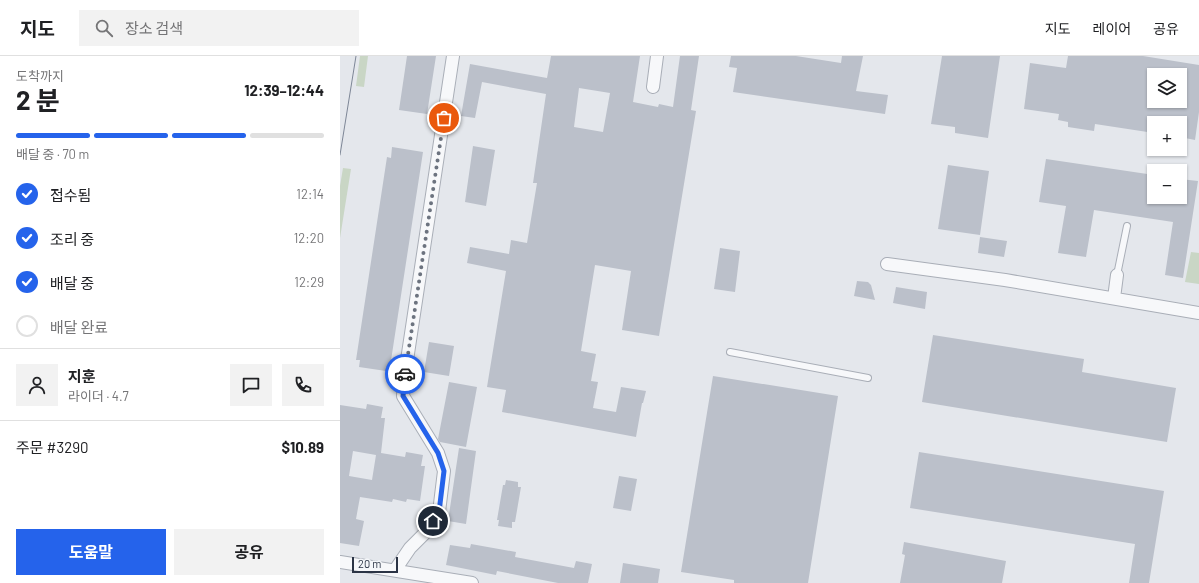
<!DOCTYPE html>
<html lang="ko">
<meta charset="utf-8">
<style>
body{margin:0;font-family:Barlow,"Noto Sans KR",sans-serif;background:#f2f2f2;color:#202124;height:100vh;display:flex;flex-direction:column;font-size:15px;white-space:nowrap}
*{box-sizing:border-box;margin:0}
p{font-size:13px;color:#757577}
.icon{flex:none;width:22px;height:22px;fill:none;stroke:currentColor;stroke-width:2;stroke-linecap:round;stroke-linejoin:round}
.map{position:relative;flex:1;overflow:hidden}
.panel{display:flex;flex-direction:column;background:#fff;width:340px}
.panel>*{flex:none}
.fabs{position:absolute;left:807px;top:12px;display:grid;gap:8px}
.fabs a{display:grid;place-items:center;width:40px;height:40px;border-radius:0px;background:#fff;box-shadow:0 1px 3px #0004;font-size:20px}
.scale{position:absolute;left:12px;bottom:10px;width:46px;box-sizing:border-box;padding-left:4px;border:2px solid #2b3445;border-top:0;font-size:11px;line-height:14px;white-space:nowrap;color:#2b3445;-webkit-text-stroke:3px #f4f6f9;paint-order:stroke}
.pin{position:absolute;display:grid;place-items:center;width:34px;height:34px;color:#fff;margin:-17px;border:2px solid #fff;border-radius:50%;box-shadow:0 1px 4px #0007}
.courier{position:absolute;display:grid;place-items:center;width:40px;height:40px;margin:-20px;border:3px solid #2563eb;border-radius:50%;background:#fff;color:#222;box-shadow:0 1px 5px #0007}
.overview em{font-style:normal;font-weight:700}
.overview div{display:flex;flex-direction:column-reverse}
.overview{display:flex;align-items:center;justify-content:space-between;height:68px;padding:0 16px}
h1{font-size:26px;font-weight:700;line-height:30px}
.bar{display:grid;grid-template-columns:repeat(4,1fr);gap:6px 4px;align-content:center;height:48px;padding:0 16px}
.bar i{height:5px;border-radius:3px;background:#e0e0e0}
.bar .selected{background:#2563eb}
.bar p{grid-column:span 4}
.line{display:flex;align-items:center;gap:10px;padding:0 16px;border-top:1px solid #e0e0e0}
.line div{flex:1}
.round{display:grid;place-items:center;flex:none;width:42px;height:42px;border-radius:0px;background:#f2f2f2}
ol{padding:0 16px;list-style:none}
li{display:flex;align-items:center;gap:12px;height:44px}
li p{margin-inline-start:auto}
li .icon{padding:4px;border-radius:50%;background:#2563eb;color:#fff;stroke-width:4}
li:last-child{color:#757577}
li i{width:22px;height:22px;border:2px solid #e0e0e0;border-radius:50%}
.button{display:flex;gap:8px;margin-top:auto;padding:8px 16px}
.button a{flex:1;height:46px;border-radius:0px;background:#2563eb;color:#fff;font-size:16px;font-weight:700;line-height:46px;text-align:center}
.button a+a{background:#f2f2f2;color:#202124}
header{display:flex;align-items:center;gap:24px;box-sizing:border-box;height:56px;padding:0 20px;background:#fff;border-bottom:1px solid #e0e0e0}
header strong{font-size:19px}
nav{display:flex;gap:22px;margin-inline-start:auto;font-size:14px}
.search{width:280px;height:36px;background:#f2f2f2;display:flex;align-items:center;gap:10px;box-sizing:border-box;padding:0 14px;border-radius:0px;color:#757577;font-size:15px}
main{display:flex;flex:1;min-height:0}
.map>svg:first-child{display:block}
</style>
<header>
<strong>지도</strong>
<div class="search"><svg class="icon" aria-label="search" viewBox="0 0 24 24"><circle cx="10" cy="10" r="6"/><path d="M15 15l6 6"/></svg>장소 검색</div>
<nav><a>지도</a><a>레이어</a><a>공유</a></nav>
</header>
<main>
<section class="panel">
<div class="overview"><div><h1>2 분</h1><p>도착까지</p></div><em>12:39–12:44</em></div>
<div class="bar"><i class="selected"></i><i class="selected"></i><i class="selected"></i><i></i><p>배달 중 · 70 m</p></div>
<ol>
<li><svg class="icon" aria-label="check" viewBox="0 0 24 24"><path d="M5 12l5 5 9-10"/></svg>접수됨<p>12:14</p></li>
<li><svg class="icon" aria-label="check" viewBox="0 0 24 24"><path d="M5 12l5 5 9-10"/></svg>조리 중<p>12:20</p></li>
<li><svg class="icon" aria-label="check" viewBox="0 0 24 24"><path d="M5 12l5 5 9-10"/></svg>배달 중<p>12:29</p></li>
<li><i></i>배달 완료</li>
</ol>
<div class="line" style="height:72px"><a class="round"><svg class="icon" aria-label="person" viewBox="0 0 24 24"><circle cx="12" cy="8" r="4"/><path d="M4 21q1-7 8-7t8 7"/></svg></a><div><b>지훈</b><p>라이더 · 4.7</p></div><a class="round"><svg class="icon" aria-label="chat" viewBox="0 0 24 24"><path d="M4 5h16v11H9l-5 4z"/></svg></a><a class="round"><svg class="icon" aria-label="phone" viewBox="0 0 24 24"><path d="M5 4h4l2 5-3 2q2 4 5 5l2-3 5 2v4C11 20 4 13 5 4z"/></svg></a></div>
<div class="line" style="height:52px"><div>주문 #3290</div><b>$10.89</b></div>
<div class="button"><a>도움말</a><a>공유</a></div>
</section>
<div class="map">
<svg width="859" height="527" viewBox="0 0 859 527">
<rect width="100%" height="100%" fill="#e4e7ec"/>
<path fill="#c9d6c5" d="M20 0H28L24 31 16 30Z
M3 112 11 113 0 182V130Z
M851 196 859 197V228L845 226Z"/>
<path fill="#bbc0ca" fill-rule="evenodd" d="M67 0H96L87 58 59 54Z
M211 0H300L293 46 318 51 319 48 333 51 340 0H359L351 54 356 55 319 280 282 274 291 215 255 209 241 295 256 298 251 325 258 326 253 352 276 356 281 331 306 335 303 347H302L296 381 162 356 166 334 147 331 166 215 127 207 130 191 169 198 171 184 187 187 197 127H193L206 38 142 26 135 62 121 60 130 8 207 22ZM239 32 270 37 263 76 234 71Z
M391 0H456L501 7 502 0H523L516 35 548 39 545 58 393 36 397 12 389 11Z
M602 0H660L648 82 615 77V71L591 68Z
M728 0H803L859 9V56L855 84 840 81V67H814V77L755 68 754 75 728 71V66L718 64 719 58 684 53 690 7 726 12ZM814 19H840V45H814Z
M133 90 155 94 146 150 125 146Z
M52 91 83 96 50 311H46V315L19 311 20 304H16L47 101 51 102Z
M706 103 814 119V141H840V123L858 125 843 222 825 219 833 166 754 154 746 201 718 197 726 150 699 146Z
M608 109 649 115 640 179 598 173Z
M640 181 667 185 664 201 638 197Z
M380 192 400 195 395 236 374 233Z
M517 225 528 226 531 229 535 244 514 240Z
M556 231 587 236 585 253 553 247Z
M593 279 744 303 742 316 836 332 827 386 582 346Z
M89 286 114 290 109 320 84 316Z
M373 320 498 340 468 527H394V524L341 516Z
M109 326 137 331 126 391 100 386 98 383Z
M27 348 43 351 41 362H45L41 397 65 401 66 396 83 399 81 410H85L80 445 67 443 66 446 53 443 52 446 20 441 16 463 24 465 19 490 0 487V349L26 353ZM13 395 36 399 32 424 9 420Z
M119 392 136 395 126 468 108 465Z
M579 396 824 435 809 527H789L795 488 570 452Z
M279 420 297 423 291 455 273 452Z
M166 424 178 426V431H181L175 466H172V472L158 470 159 464H157L163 429H165Z
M564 486 666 505 662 527H560L565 499 562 498Z
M131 488 176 496 175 501 234 512 236 505 252 508 248 527H218L157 515 156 519 106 509 110 489 130 492Z
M283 507 320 513 318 527H280Z"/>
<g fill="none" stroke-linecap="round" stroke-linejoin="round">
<g stroke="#a9aeb7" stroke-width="8">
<path id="service" d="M777 219 787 170
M390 296 528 322"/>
</g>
<g stroke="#a9aeb7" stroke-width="14">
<path id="minor" d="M313 31 317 0
M547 208 665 224 859 257
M774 242 777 219
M0 506 132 527
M55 514 70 492 88 474 99 456 104 415 98 397 63 340 64 324 113 0"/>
</g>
<use href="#service" stroke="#f7f8fa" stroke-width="6"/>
<use href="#minor" stroke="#f7f8fa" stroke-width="12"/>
<path stroke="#7d8696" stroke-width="1" d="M0 99 16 0"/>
</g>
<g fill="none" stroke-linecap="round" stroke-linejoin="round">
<path stroke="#6c737f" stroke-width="4" stroke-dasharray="0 7.2" d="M65 318 104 62"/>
<path stroke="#2563eb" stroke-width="5" d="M65 318 63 340 98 397 104 415 99 456 93 465"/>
</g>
</svg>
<div class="fabs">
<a><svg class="icon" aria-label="layers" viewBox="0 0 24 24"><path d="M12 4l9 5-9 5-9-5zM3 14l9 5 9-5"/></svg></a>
<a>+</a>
<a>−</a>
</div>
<div class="scale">20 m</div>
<div class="pin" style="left:104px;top:62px;background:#ea580c"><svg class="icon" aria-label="bag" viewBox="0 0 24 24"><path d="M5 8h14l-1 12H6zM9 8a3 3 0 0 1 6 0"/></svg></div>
<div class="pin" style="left:93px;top:465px;background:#1f2937"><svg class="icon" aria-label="home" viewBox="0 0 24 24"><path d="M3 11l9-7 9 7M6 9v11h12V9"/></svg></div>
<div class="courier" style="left:65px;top:318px"><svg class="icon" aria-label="car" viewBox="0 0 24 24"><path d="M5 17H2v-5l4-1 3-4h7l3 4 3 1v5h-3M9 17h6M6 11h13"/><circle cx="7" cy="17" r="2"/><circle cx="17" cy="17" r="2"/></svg></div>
</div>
</main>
